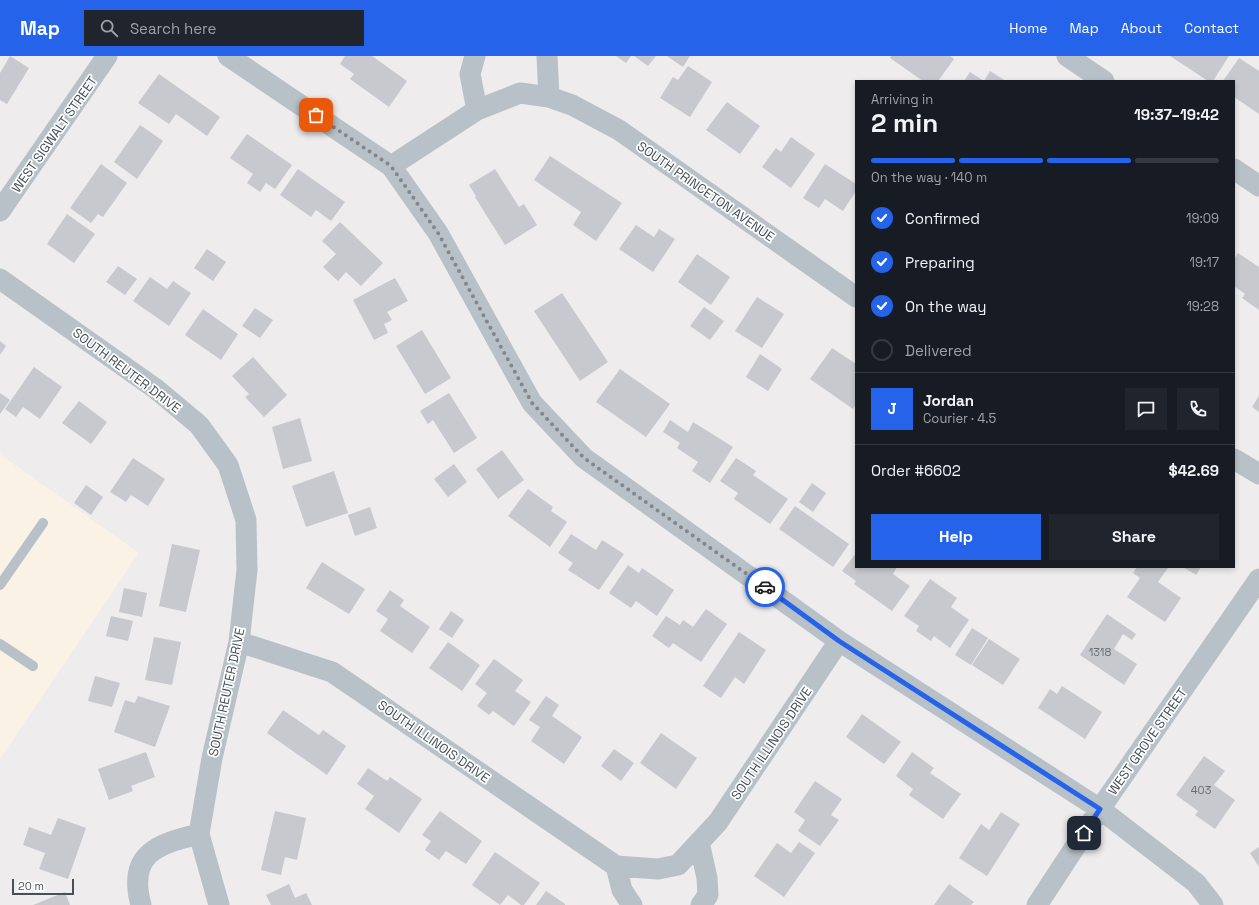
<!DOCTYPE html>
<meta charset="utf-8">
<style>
body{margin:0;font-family:"Space Grotesk",sans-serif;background:#20242c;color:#f1f3f6;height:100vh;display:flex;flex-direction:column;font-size:15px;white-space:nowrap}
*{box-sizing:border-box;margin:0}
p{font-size:13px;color:#9ea1a6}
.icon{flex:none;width:22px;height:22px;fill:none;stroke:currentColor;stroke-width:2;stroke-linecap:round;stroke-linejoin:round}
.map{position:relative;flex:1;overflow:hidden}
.side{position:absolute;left:855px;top:24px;width:380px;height:488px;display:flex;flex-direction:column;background:#171b24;border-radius:0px;box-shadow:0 2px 6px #0003}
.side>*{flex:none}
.scale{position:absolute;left:12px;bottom:10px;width:62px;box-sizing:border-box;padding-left:4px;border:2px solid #465057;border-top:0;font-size:11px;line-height:14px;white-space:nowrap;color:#465057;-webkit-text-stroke:3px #fff;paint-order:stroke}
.pin{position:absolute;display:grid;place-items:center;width:34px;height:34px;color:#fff;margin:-17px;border-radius:8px;box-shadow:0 2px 6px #0006}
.courier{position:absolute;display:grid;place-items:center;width:40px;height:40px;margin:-20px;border:3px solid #2563eb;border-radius:50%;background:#fff;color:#222;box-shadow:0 1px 5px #0007}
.head em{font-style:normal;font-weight:600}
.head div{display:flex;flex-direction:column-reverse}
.head{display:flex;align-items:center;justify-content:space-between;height:68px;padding:0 16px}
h1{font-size:26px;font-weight:600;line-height:30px}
.bar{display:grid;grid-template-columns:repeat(4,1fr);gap:6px 4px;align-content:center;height:48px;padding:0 16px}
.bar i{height:5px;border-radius:3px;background:#363941}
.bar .current{background:#2563eb}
.bar p{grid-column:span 4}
.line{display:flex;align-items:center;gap:10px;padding:0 16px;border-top:1px solid #363941}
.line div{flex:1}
.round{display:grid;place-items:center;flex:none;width:42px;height:42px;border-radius:0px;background:#20242c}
ol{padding:0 16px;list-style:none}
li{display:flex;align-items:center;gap:12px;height:44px}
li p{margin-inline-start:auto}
li .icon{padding:4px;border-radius:50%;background:#2563eb;color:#fff;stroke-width:4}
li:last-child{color:#9ea1a6}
li i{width:22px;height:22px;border:2px solid #363941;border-radius:50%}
.button{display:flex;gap:8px;margin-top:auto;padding:8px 16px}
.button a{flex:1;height:46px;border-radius:0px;background:#2563eb;color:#fff;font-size:16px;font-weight:600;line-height:46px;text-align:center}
.button a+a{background:#20242c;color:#f1f3f6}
header{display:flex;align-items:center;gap:24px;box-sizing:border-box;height:56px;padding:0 20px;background:#2563eb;color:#fff}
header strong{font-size:19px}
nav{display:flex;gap:22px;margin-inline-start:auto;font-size:14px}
.search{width:280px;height:36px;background:#20242c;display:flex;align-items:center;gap:10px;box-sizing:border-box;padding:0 14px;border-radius:0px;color:#9ea1a6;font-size:15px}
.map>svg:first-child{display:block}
</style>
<header>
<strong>Map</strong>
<div class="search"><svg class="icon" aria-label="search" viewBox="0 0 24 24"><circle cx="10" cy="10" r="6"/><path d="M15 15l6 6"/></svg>Search here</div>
<nav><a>Home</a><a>Map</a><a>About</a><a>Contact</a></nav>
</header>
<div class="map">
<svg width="1259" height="849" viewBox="0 0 1259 849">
<rect width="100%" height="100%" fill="#eeecec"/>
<path fill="#f9f2e5" d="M0 398 139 497 0 703Z"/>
<path fill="#c7c9ce" d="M10 0 29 12 7 48 0 44V17Z
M345 0H372L407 25 389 51 350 23 354 18 340 8Z
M616 0H631L626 7Z
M634 0H656L648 10Z
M667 0H690L683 11Z
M891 0H950L954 3 938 25H923L890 2Z
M1170 0H1229L1213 25H1208Z
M1239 2 1259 15V58L1234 41V25H1223Z
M688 10 712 26 690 61 660 42 673 21 678 24Z
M990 15 1006 25H964L970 16 984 25Z
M159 18 220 61 207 80 176 58 169 68 138 47Z
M727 46 760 70 740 98 706 74Z
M140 69 163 85 137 123 114 106Z
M247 78 292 109 275 133 266 127 260 136 247 127 253 118 230 102Z
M791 81 815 98 791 132 762 111 776 92 781 96Z
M550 100 622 147 596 185 573 169 581 156 534 124Z
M101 108 127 127 103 161 98 158 91 167 70 152Z
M825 108 856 128V135L843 155 825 143 819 152 803 142Z
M298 113 345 146 331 165 316 154 311 161 280 139Z
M495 113 519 151 524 148 537 169 505 189 475 141 476 140 469 129Z
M67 158 95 178 74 207 47 188Z
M340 166 383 207 361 230 346 216 338 225 323 211 336 198 322 185Z
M636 169 654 181 659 173 675 183 653 216 619 193Z
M207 193 226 206 213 225 194 212Z
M1238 197 1259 211V254L1242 242 1245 238 1234 230V203Z
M697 198 730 221 711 249 678 226Z
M118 210 137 223 125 239 106 226Z
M150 221 167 233 173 225 191 237 169 270 133 245Z
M395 222 408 245 387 256 392 264 384 268 388 277 374 284 353 244Z
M562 237 608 306 580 325 534 255Z
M757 241 784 258 762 292 735 275Z
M704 251 724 265 710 284 690 270Z
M255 252 273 264 260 282 242 270Z
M203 253 238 278 221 304 185 279Z
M422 274 451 322 425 338 396 290Z
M0 285 6 290 0 299Z
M832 292 856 308V348L853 353 810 323Z
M760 298 782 313 768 335 746 321Z
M253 301 287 339 264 361 245 341 249 338 232 320Z
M34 311 62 331 40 363 23 351 16 361 5 353Z
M620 313 670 348 646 381 596 346Z
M0 337 10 344 0 358Z
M449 337 477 382 454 397 433 364 428 368 420 355Z
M1259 340V356L1252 351Z
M79 345 107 366 91 388 62 367Z
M300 362 312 405 283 413 272 371Z
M670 364 688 376 693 366 733 391 710 427 692 415 698 406 677 392 680 387 663 376Z
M502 394 524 424 498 443 476 413Z
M133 402 165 423 148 450 131 439 126 446 110 436Z
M736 402 756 415 753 419 788 443 770 468 734 443 738 437 720 425Z
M454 408 467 426 448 441 434 423Z
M334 415 348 457 306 471 292 430Z
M812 427 826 437 813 456 799 446Z
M86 429 103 441 91 459 74 447Z
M528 433 553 451 551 455 567 466 550 491 508 460Z
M795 450 849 488 833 511 779 473Z
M370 451 377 472 355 480 348 459Z
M571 478 596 494 602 484 624 498 599 534 568 514 573 507 558 497Z
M172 488 200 494 186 556 159 550Z
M856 497V511H897L893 518 910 530 892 555 854 528 856 525 842 515Z
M322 506 365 533 349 558 306 532Z
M628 509 639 517 642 512 674 534 657 560 636 545 631 552 609 537Z
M1137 511 1168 512 1158 526 1181 542 1165 566 1127 541 1140 522 1133 517Z
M1183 511H1201L1196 519Z
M930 523 957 542 951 551 969 564 950 592 934 580 931 585 916 575 919 570 904 560Z
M124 532 147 537 142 561 119 556Z
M390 534 404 544 400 550 430 571 412 597 380 575 388 563 376 555Z
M706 553 727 568 701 606 673 587 669 592 652 580 666 560 680 569 683 564 693 571Z
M451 555 464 564 452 582 439 573Z
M1107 558 1136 578 1132 584 1123 578 1114 593 1137 608 1124 629 1080 599Z
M111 560 133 565 128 585 106 580Z
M972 572 988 582 971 609 955 599Z
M739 576 766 594 744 628 735 621 721 642 703 630Z
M154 581 181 586 172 629 145 624Z
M989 583 1020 603 1003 629 972 609Z
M448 586 480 609 462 635 429 612Z
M494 603 523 624 515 635 531 646 514 670 493 655 489 659 477 650 487 637 475 628Z
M95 620 120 627 112 651 88 645Z
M1062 630 1102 656 1085 683 1038 652 1050 633 1057 638Z
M138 640 170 650 155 691 114 676 125 644 135 647Z
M546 640 559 649 552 660 582 681 564 708 531 685 540 671 529 664Z
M283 654 319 679 323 674 346 690 327 719 267 677Z
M862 658 901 686 884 708 846 681Z
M661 677 697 702 676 733 640 707Z
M614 693 634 707 621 725 601 710Z
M146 696 155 721 131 730 133 735 109 744 98 713Z
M912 696 934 712 930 717 961 738 943 763 909 739 913 733 896 720Z
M1204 700 1225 715 1214 729 1235 744 1215 773 1195 759 1198 755 1176 739Z
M368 712 387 725 390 721 422 743 399 777 365 753 374 740 357 728Z
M815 725 842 743 831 759 839 764 820 790 798 775 805 764 794 756Z
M275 755 306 762 297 804 285 801 281 819 261 814Z
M440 755 482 785 466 808 446 795 439 804 425 794 431 785 422 779Z
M1001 756 1020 768 987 820 959 802 981 768 989 774Z
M58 762 86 772 68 823 39 813 45 797 23 789 29 771 51 779Z
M799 786 815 797 784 841 754 820 777 787 791 797Z
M1259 791V811L1250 797Z
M495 796 540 827 524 849H521L508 839 500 849 472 829Z
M289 828 295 842 306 837 312 849H271L266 839Z
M949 828 974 846 971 849H934Z
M546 835 565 848V849H536Z
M65 836 70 849H33Z"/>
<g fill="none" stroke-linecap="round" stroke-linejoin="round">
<path stroke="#b8c1c7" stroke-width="10" d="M0 529 43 467
M0 588 33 610"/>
<path stroke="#b8c1c7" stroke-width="21" d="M228 0 391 110 438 177 532 347 584 402 839 585 1100 753 1196 827 1213 849
M475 0 470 18 477 54
M547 0 549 41
M1067 0 1104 25
M391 110 477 54 520 37 549 41 572 49 619 74 856 241
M1234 113 1259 130
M0 155 107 0
M0 223 156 333 199 369 228 409 246 464 247 514 239 586 212 702 199 778 219 849
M1234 403 1259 418
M239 586 332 616 616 810 658 813 678 809 718 766 839 585
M699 786 707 822 708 839 701 849
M616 810 622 834 632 849
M141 849C127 798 157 788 199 778
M1037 849 1100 753 1259 523"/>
</g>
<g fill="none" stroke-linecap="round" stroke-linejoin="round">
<path stroke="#81878b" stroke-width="4" stroke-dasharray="0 7.2" d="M316 59 391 110 438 177 532 347 584 402 765 531"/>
<path stroke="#2563eb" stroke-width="5" d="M765 531 839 585 1100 753 1084 777"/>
</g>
<g text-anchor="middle" stroke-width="3.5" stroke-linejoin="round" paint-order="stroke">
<g font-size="11" fill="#666e75">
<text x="1100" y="600">1318</text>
<text x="1201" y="738">403</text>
</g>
<g font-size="13" fill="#465057" stroke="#fff">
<text transform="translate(54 78) rotate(-55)" y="5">WEST SIGWALT STREET</text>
<text transform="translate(706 135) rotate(35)" y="5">SOUTH PRINCETON AVENUE</text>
<text transform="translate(127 314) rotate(37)" y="5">SOUTH REUTER DRIVE</text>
<text transform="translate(226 636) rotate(-78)" y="5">SOUTH REUTER DRIVE</text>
<text transform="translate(434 685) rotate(35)" y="5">SOUTH ILLINOIS DRIVE</text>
<text transform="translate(1147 685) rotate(-55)" y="5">WEST GROVE STREET</text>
<text transform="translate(771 687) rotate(-56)" y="5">SOUTH ILLINOIS DRIVE</text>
</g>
</g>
</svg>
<div class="scale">20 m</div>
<div class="pin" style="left:316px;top:59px;background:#ea580c"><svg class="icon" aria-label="bag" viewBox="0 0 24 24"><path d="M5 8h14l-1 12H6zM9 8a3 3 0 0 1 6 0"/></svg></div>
<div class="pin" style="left:1084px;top:777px;background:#1f2937"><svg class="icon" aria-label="home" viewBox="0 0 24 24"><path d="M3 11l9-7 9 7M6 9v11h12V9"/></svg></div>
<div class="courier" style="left:765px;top:531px"><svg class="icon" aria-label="car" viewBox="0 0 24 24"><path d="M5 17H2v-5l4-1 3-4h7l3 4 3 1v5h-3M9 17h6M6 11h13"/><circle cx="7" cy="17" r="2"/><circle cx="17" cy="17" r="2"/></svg></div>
<section class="side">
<div class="head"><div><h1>2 min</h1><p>Arriving in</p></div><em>19:37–19:42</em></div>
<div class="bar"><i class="current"></i><i class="current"></i><i class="current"></i><i></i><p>On the way · 140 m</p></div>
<ol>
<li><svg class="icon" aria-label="check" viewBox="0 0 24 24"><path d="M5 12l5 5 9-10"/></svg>Confirmed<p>19:09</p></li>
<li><svg class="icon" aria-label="check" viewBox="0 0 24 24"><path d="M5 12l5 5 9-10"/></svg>Preparing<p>19:17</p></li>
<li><svg class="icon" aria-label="check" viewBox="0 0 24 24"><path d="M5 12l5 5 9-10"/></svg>On the way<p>19:28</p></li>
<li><i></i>Delivered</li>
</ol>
<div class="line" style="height:72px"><b class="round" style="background:#2563eb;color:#fff">J</b><div><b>Jordan</b><p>Courier · 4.5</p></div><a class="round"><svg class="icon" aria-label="chat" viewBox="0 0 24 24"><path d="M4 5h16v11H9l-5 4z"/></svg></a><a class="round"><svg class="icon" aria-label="phone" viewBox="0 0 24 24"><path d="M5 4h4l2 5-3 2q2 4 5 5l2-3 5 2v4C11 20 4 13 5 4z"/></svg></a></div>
<div class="line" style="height:52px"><div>Order #6602</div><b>$42.69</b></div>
<div class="button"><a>Help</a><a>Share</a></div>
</section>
</div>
